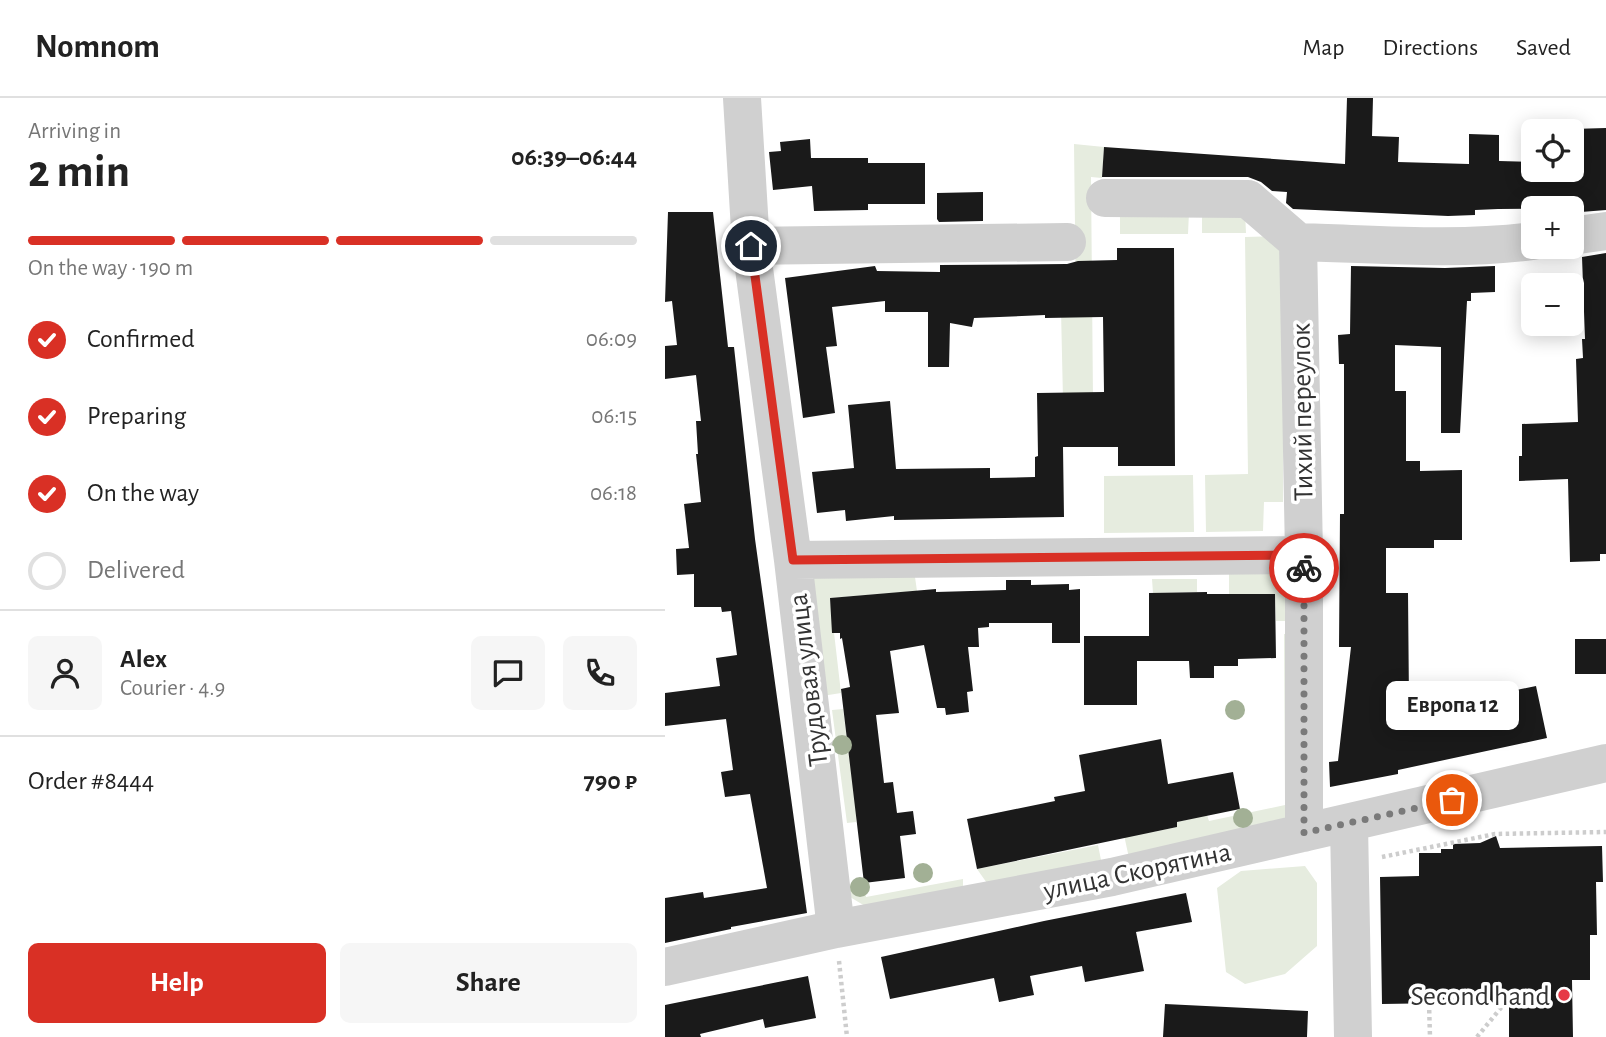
<!DOCTYPE html>
<meta charset="utf-8">
<style>
body{margin:0;font-family:"Alegreya Sans",sans-serif;background:#f6f6f6;color:#222;height:100vh;display:flex;flex-direction:column;font-size:26px;white-space:nowrap}
*{box-sizing:border-box;margin:0}
p{font-size:23px;color:#767676}
.icon{flex:none;width:38px;height:38px;fill:none;stroke:currentColor;stroke-width:2;stroke-linecap:round;stroke-linejoin:round}
.map{position:relative;flex:1;overflow:hidden}
.panel{display:flex;flex-direction:column;background:#fff;width:665px}
.panel>*{flex:none}
.fabs{position:absolute;left:856px;top:21px;display:grid;gap:14px}
.fabs a{display:grid;place-items:center;width:63px;height:63px;border-radius:10px;background:#fff;box-shadow:0 4px 18px #0003;font-size:35px}
.pin{position:absolute;display:grid;place-items:center;width:60px;height:60px;color:#fff;margin:-30px;border:4px solid #fff;border-radius:50%;box-shadow:0 2px 7px #0007}
.courier{position:absolute;display:grid;place-items:center;width:70px;height:70px;margin:-35px;border:5px solid #d93025;border-radius:50%;background:#fff;color:#222;box-shadow:0 2px 9px #0007}
.bubble{position:absolute;height:49px;border-radius:10px;background:#fff;box-shadow:0 4px 18px #0003;font-size:23px;font-weight:700;line-height:49px;text-align:center}
.overview em{font-style:normal;font-weight:700}
.overview div{display:flex;flex-direction:column-reverse}
.overview{display:flex;align-items:center;justify-content:space-between;height:119px;padding:0 28px}
h1{font-size:46px;font-weight:700;line-height:52px}
.bar{display:grid;grid-template-columns:repeat(4,1fr);gap:10px 7px;align-content:center;height:84px;padding:0 28px}
.bar i{height:9px;border-radius:5px;background:#e0e0e0}
.bar .current{background:#d93025}
.bar p{grid-column:span 4}
.line{display:flex;align-items:center;gap:18px;padding:0 28px;border-top:2px solid #e0e0e0}
.line div{flex:1}
.round{display:grid;place-items:center;flex:none;width:74px;height:74px;border-radius:10px;background:#f6f6f6}
ol{padding:0 28px;list-style:none}
li{display:flex;align-items:center;gap:21px;height:77px}
li p{margin-inline-start:auto}
li .icon{padding:7px;border-radius:50%;background:#d93025;color:#fff;stroke-width:4}
li:last-child{color:#767676}
li i{width:38px;height:38px;border:4px solid #e0e0e0;border-radius:50%}
.button{display:flex;gap:14px;margin-top:auto;padding:14px 28px}
.button a{flex:1;height:80px;border-radius:10px;background:#d93025;color:#fff;font-size:28px;font-weight:700;line-height:80px;text-align:center}
.button a+a{background:#f6f6f6;color:#222}
header{display:flex;align-items:center;gap:42px;box-sizing:border-box;height:98px;padding:0 35px;background:#fff;border-bottom:2px solid #e0e0e0}
header strong{font-size:33px}
nav{display:flex;gap:38px;margin-inline-start:auto;font-size:24px}
main{display:flex;flex:1;min-height:0}
.map>svg:first-child{display:block}
</style>
<header>
<strong>Nomnom</strong>
<nav><a>Map</a><a>Directions</a><a>Saved</a></nav>
</header>
<main>
<section class="panel">
<div class="overview"><div><h1>2 min</h1><p>Arriving in</p></div><em>06:39–06:44</em></div>
<div class="bar"><i class="current"></i><i class="current"></i><i class="current"></i><i></i><p>On the way · 190 m</p></div>
<ol>
<li><svg class="icon" aria-label="check" viewBox="0 0 24 24"><path d="M5 12l5 5 9-10"/></svg>Confirmed<p>06:09</p></li>
<li><svg class="icon" aria-label="check" viewBox="0 0 24 24"><path d="M5 12l5 5 9-10"/></svg>Preparing<p>06:15</p></li>
<li><svg class="icon" aria-label="check" viewBox="0 0 24 24"><path d="M5 12l5 5 9-10"/></svg>On the way<p>06:18</p></li>
<li><i></i>Delivered</li>
</ol>
<div class="line" style="height:126px"><a class="round"><svg class="icon" aria-label="person" viewBox="0 0 24 24"><circle cx="12" cy="8" r="4"/><path d="M4 21q1-7 8-7t8 7"/></svg></a><div><b>Alex</b><p>Courier · 4.9</p></div><a class="round"><svg class="icon" aria-label="chat" viewBox="0 0 24 24"><path d="M4 5h16v11H9l-5 4z"/></svg></a><a class="round"><svg class="icon" aria-label="phone" viewBox="0 0 24 24"><path d="M5 4h4l2 5-3 2q2 4 5 5l2-3 5 2v4C11 20 4 13 5 4z"/></svg></a></div>
<div class="line" style="height:91px"><div>Order #8444</div><b>790 ₽</b></div>
<div class="button"><a>Help</a><a>Share</a></div>
</section>
<div class="map">
<svg width="941" height="939" viewBox="0 0 941 939">
<rect width="100%" height="100%" fill="#fff"/>
<path fill="#e6ecdf" d="M409 46 439 49 437 80 426 79 428 301 398 302 396 212H411Z
M455 114H524L523 136H455Z
M537 114H580L581 135H537Z
M618 138V404H599L598 433 541 434 540 377 583 376 580 139Z
M528 377 529 434 439 435V378Z
M564 472 620 475 623 523H611L610 496H564Z
M148 478 250 479 252 493 165 500 176 595 151 599Z
M487 481H532V494L488 495Z
M619 536H624V722L464 760 459 737 488 734 512 729V724L542 717 544 723 620 707Z
M178 611 192 716 191 724 182 725 167 612Z
M433 747 436 762 324 788 312 771Z
M640 768 652 785V848L620 876 580 886 561 874 552 790 576 773Z
M298 781V795L200 808 185 799 179 787 199 785 201 799Z"/>
<path fill="#1a1a1a" d="M682 0H708L707 38 734 39 733 64 804 66V36L834 37V63L868 64V72H906L907 31 941 30V112L916 114V110L833 111 810 112V117L783 118 628 111 621 105 622 94 607 93 596 84 583 79H437L439 49 680 66Z
M145 41 146 60H203V65H260V106H203V112L149 113 147 88 108 92 104 54 116 53 115 44Z
M318 94V123L274 124 272 121V95Z
M3 114H48L63 249H69L90 441 142 815 66 829V831L0 845V800L38 794 39 800 102 790 85 696 60 699 56 674 68 672 61 621 0 628V595L55 588 51 560 72 557 66 513 57 514 56 509H29V476L12 477 11 451 24 450 19 406 36 404 31 356H33L31 323H36L31 277 0 281V248L12 247 7 203 0 204Z
M452 150H509L510 368H453V349H398L399 419 229 422V418L181 423 180 412 152 415 147 374 189 370 183 307 225 303 231 371 325 370V380L370 379V359L373 358 372 295 439 294 438 219 380 220V217L309 220 307 229 285 225 284 269H263V214H220V203L167 209 172 248 161 249 170 315 138 320 120 180 210 168 212 173 275 174V167L402 166 413 163 452 162Z
M941 155V456H935V463L905 464 903 381 854 383V358H857V326L913 324 911 261 918 260 917 241H920L917 159Z
M686 168 780 170 830 168V194L806 195V203H802L795 335H776V249L730 247V293H741V363H755V373L797 372V442H769V450H721V495H743L744 605 781 597 783 606 871 588 882 640 733 672V676L665 689 664 664 673 663 686 549H674L675 416H679V266H674L673 237 685 236Z
M341 482H366V487L404 486V492L415 491V545H387V525H324V529L313 530 314 549H303L308 593 302 594 304 614 281 617 280 610H272L259 547 225 553 234 615 211 617 219 685 228 684 232 715 248 713 251 736 235 738 240 780 199 785 176 591 185 589 177 540 175 541V535H167L165 500 271 491V494L341 492Z
M542 494V496H610L611 560 573 561V568H549V580H525L524 563H472V607H419V538H484V495Z
M910 541H941V576H910Z
M496 641 503 686 568 674 575 711 512 724V729L312 771 302 721 390 703 389 699 420 693 414 657Z
M831 738 835 750 937 748 938 784H931L932 837H925V882H907L908 939H844V904L717 906 715 779 754 778V755H776V751H788V746L815 745Z
M521 795 527 824 471 834 479 873 420 884 417 868 365 878 369 897 334 904 329 880 225 901 216 859 379 823Z
M143 878 151 920 100 930 98 921 35 936 36 939H0V907Z
M500 906 643 913 642 939H498Z"/>
<g fill="none" stroke-linecap="round" stroke-linejoin="round">
<path stroke="#cdcdcd" stroke-width="4.5" stroke-dasharray="3.5 3.5" stroke-linecap="butt" d="M717 759 830 736 941 734
M174 863 182 939
M764 905 765 939
M812 939 844 900"/>
<path stroke="#d0d0d0" stroke-width="38" d="M77 0 86 148 128 462 171 831
M440 100 583 101 633 144
M906 138 941 133
M633 144 639 457V735
M633 144C711 146 790 153 868 143
M86 148 402 144
M128 462 639 457
M684 726 688 939
M0 869 171 831 447 779 941 665"/>
</g>
<g fill="#a2b095">
<circle cx="570" cy="612" r="10"/>
<circle cx="177" cy="647" r="10"/>
<circle cx="578" cy="720" r="10"/>
<circle cx="258" cy="775" r="10"/>
<circle cx="195" cy="789" r="10"/>
</g>
<g fill="none" stroke-linecap="round" stroke-linejoin="round">
<path stroke="#7a7a7a" stroke-width="7" stroke-dasharray="0 12.6" d="M639 470V735L787 702"/>
<path stroke="#d93025" stroke-width="9" d="M86 148 128 462 639 457V470"/>
</g>
<circle fill="#e63946" stroke="#fff" stroke-width="2.5" cx="899" cy="897" r="7"/>
<g text-anchor="middle" stroke-width="7" stroke-linejoin="round" paint-order="stroke">
<g font-size="28" fill="#333" stroke="#fff">
<text transform="translate(636 314) rotate(-91)" y="10">Тихий переулок</text>
<text transform="translate(142 582) rotate(-97)" y="10">Трудовая улица</text>
<text transform="translate(472 772) rotate(-12)" y="10">улица Скорятина</text>
</g>
<g font-size="28" fill="#333" stroke="#fff" text-anchor="end">
<text x="885" y="907">Second hand</text>
</g>
</g>
</svg>
<div class="fabs">
<a><svg class="icon" aria-label="locate" viewBox="0 0 24 24"><circle cx="12" cy="12" r="6"/><path d="M12 2v4M12 18v4M2 12h4M18 12h4"/></svg></a>
<a>+</a>
<a>−</a>
</div>
<div class="pin" style="left:787px;top:702px;background:#ea580c"><svg class="icon" aria-label="bag" viewBox="0 0 24 24"><path d="M5 8h14l-1 12H6zM9 8a3 3 0 0 1 6 0"/></svg></div>
<div class="pin" style="left:86px;top:148px;background:#1f2937"><svg class="icon" aria-label="home" viewBox="0 0 24 24"><path d="M3 11l9-7 9 7M6 9v11h12V9"/></svg></div>
<div class="courier" style="left:639px;top:470px"><svg class="icon" aria-label="bike" viewBox="0 0 24 24"><circle cx="6" cy="16" r="4"/><circle cx="18" cy="16" r="4"/><path d="M6 16l4-8h5l3 8M10 8l3 8H6M13 5h3"/></svg></div>
<div class="bubble" style="left:721px;top:583px;width:133px">Европа 12</div>
</div>
</main>
